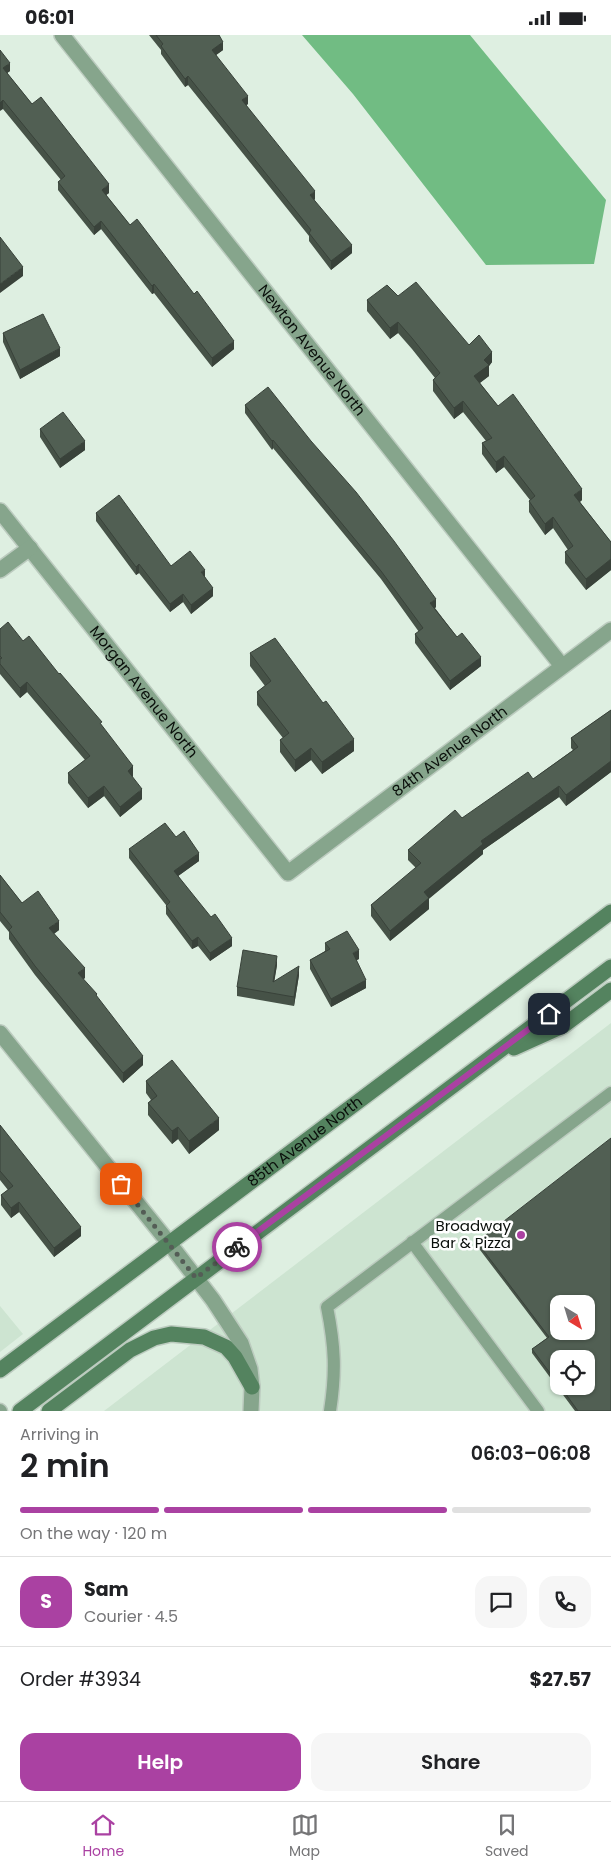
<!DOCTYPE html>
<meta charset="utf-8">
<style>
body{margin:0;font-family:Poppins,sans-serif;background:#f6f6f6;color:#202124;height:100vh;display:flex;flex-direction:column;font-size:19px;white-space:nowrap}
*{box-sizing:border-box;margin:0}
p{font-size:16px;color:#757577}
.icon{flex:none;width:28px;height:28px;fill:none;stroke:currentColor;stroke-width:2;stroke-linecap:round;stroke-linejoin:round}
.map{position:relative;height:1376px;overflow:hidden}
.side{display:flex;flex-direction:column;background:#fff;flex:1}
.side>*{flex:none}
.needle{width:32px;rotate:142deg}
.fabs{position:absolute;left:550px;top:1260px;display:grid;gap:10px}
.fabs a{display:grid;place-items:center;width:45px;height:45px;border-radius:10px;background:#fff;box-shadow:0 1px 4px #0004;font-size:25px}
.pin{position:absolute;display:grid;place-items:center;width:42px;height:42px;color:#fff;margin:-21px;border-radius:10px;box-shadow:0 2px 8px #0006}
.courier{position:absolute;display:grid;place-items:center;width:50px;height:50px;margin:-25px;border:4px solid #aa41a2;border-radius:50%;background:#fff;color:#222;box-shadow:0 1px 6px #0007}
.overview em{font-style:normal;font-weight:600}
.overview div{display:flex;flex-direction:column-reverse}
.overview{display:flex;align-items:center;justify-content:space-between;height:85px;padding:0 20px}
h1{font-size:32px;font-weight:600;line-height:38px}
.bar{display:grid;grid-template-columns:repeat(4,1fr);gap:8px 5px;align-content:center;height:60px;padding:0 20px}
.bar i{height:6px;border-radius:4px;background:#e0e0e0}
.bar .selected{background:#aa41a2}
.bar p{grid-column:span 4}
.line{display:flex;align-items:center;gap:12px;padding:0 20px;border-top:1px solid #e0e0e0}
.line div{flex:1}
.round{display:grid;place-items:center;flex:none;width:52px;height:52px;border-radius:15px;background:#f6f6f6}
.primary-button{display:flex;gap:10px;margin-top:auto;padding:10px 20px}
.primary-button a{flex:1;height:58px;border-radius:15px;background:#aa41a2;color:#fff;font-size:20px;font-weight:600;line-height:58px;text-align:center}
.primary-button a+a{background:#f6f6f6;color:#202124}
.status{display:flex;justify-content:space-between;align-items:center;height:35px;padding:0 25px;background:#fff;direction:ltr}
.status svg{height:14px;fill:currentColor}
.dock{display:flex;justify-content:space-around;align-items:center;height:70px;border-top:1px solid #e0e0e0;background:#fff;font-size:14px;color:#757577}
.dock a{display:grid;justify-items:center;gap:2px}
.dock .selected{color:#aa41a2}
.map>svg:first-child{display:block}
</style>
<div class="status"><b>06:01</b><svg viewBox="0 0 49 12"><path d="M0 12V9h3v3zM5 12V6h3v6zM10 12V3h3v9zM15 12V0h3v12zM26 1h20v11H26zM47 4h2v5h-2z"/></svg></div>
<div class="map">
<svg width="611" height="1376" viewBox="0 0 611 1376">
<rect width="100%" height="100%" fill="#deefe1"/>
<path fill="#cde4d1" fill-rule="evenodd" d="M611 988V1376H104L581 1011ZM559 1269H586V1296H559ZM559 1324H586V1351H559Z
M0 1271 23 1299 0 1317Z"/>
<path fill="#71bc83" d="M302 0H470L606 165 594 229 486 230 353 59Z"/>
<g fill="none" stroke-linecap="round" stroke-linejoin="round">
<g stroke="#bccbbf" stroke-width="15">
<path id="service" d="M412 1207 538 1376
M0 1375 1 1376
M330 1376C336 1337 335 1312 327 1272L611 1058"/>
</g>
<g stroke="#bccbbf" stroke-width="18">
<g id="minor">
<path id="s1" d="M62 0 562 631"/>
<path id="s2" d="M0 476 288 838 611 595"/>
<path d="M0 535 30 513"/>
<path d="M0 998 169 1208"/>
</g>
</g>
<g stroke="#bccbbf" stroke-width="18">
<path id="tertiary" d="M169 1208 213 1265 241 1308 250 1334 252 1352 251 1376"/>
</g>
<g stroke="#bccbbf" stroke-width="18">
<g id="secondary">
<path d="M514 1013 563 991 611 955"/>
<path id="s3" d="M0 1335 611 877"/>
<path d="M20 1376 611 932"/>
<path d="M49 1376 130 1315 154 1303 171 1299 204 1302 226 1312 235 1322 252 1352"/>
</g>
</g>
<use href="#service" stroke="#86a58c" stroke-width="12"/>
<use href="#minor" stroke="#86a58c" stroke-width="15"/>
<use href="#tertiary" stroke="#86a58c" stroke-width="15"/>
<use href="#secondary" stroke="#54835f" stroke-width="15"/>
</g>
<path fill="#465247" fill-rule="evenodd" d="M149 0H219L223 15 216 20 248 69 246 70 315 164 314 165 352 218 331 235 309 206V201L188 50 185 52 161 19V15Z
M0 15 10 36 7 38 32 69 109 158 106 160 130 190 234 314 212 332 154 258 152 259 101 194 94 200 58 155V147L61 145 3 74Z
M398 261 469 310 492 327 489 331V341L480 348 498 371 582 465 580 467 611 507V535L586 555 565 528V517L568 515 553 493 545 500 529 477V466L530 465 504 432 496 438 482 419V408L486 406 463 377 454 384 433 356V345L435 343 412 314 398 298 390 304 367 276V265Z
M3 298 60 321 20 344 3 307Z
M245 370 436 572 435 573 457 602 481 631 450 655 415 608V599L419 597 381 544 273 413 272 415 245 378Z
M40 394 85 415 60 433 40 402Z
M96 478 171 531 205 542 213 561 191 579 183 567 170 577 139 538 136 540 96 486Z
M0 594 23 606 59 639 102 691 133 741 132 742 142 764 120 782 104 761 88 773 68 748V738L85 725 27 657 20 663 0 639Z
M250 618 354 716 322 739 311 725 295 737 280 717V705L283 703 257 670V657L265 651 250 631Z
M611 675V737L566 771 559 762 483 815V819L429 863V874L390 906 371 881V870L416 833 408 825V815L462 783 533 744 573 715 571 713V703Z
M176 802 199 826 178 841 232 911 210 926 198 911 192 914 166 879V870L129 823V814Z
M0 840 22 868 59 895 54 899 85 943 83 944 97 962 143 1030 123 1048 35 940 9 904V897L0 886Z
M325 908 359 924 356 925 366 953 331 972 310 934V925L325 916Z
M277 930 274 946 299 940 294 971 237 961V952Z
M146 1046 219 1095 189 1119 178 1104 172 1109 148 1080V1068L151 1065 146 1058Z
M0 1090 81 1201 54 1222 19 1177 11 1183 1 1170V1160L8 1155 0 1145Z
M477 1207 611 1376H575L532 1318V1314L547 1303 477 1211ZM559 1324 586 1351H559Z"/>
<path fill="#39423a" d="M223 7V15L212 23V15Z
M10 28V36L3 41V33Z
M188 41V50L185 52V44Z
M248 61V69L242 73V65Z
M3 65V74L0 76V68Z
M109 149V158L102 163V155Z
M315 156V164L310 169V160Z
M101 186V194L94 200V192Z
M352 210V218L331 235V226Z
M23 232V241L0 258V249Z
M154 249V258L152 259V251Z
M398 287V298L390 304V293Z
M234 306V314L212 332V323Z
M60 313V321L20 344V335Z
M492 317V327L489 331V341L474 352V341L484 325Z
M463 366V377L454 384V373Z
M273 405V413L272 415V406Z
M85 406V415L60 433V424Z
M504 421V432L496 438V427Z
M582 454V465L574 471V460Z
M553 482V493L545 500V489Z
M611 524V535L586 555V544Z
M139 529V538L136 540V532Z
M205 535V543L201 537Z
M213 553V561L191 579V570Z
M183 559V567L170 577V569Z
M436 564V572L430 577V568Z
M481 622V631L450 655V646Z
M27 647V657L20 663V653Z
M354 704V716L322 739V727Z
M311 713V725L295 737V725Z
M611 726V737L566 771V760Z
M133 731V741L128 746V736Z
M104 751V761L88 773V763Z
M559 751V762L483 815V819L424 868V857L481 806Z
M142 754V764L120 782V772Z
M199 818V826L174 844V836Z
M429 863V874L390 906V896Z
M59 886V895L49 902V893Z
M198 902V911L192 914V906Z
M232 903V911L210 926V918Z
M359 915V924L353 927V918Z
M277 921V930L273 955V947Z
M299 931V940L294 971V962Z
M85 933V943L78 948V938Z
M366 945V953L331 972V964Z
M143 1021V1030L123 1048V1038Z
M219 1083V1095L189 1119V1106Z
M178 1092V1104L172 1109V1096Z
M19 1167V1177L11 1183V1173Z
M81 1192V1201L54 1222V1213Z"/>
<path fill="#515f53" stroke="#39423a" fill-rule="evenodd" d="M156 0H219L223 7 212 15 248 61 242 65 315 156 310 160 352 210 331 226 309 198 311 195 188 41 185 44 161 11 163 9Z
M0 15 10 28 3 33 32 69 41 62 109 149 102 155 130 190 137 184 194 259 197 256 234 306 212 323 154 249 152 251 101 186 94 192 58 147 65 141 3 65 0 68Z
M0 202 23 232 0 249Z
M416 247 469 310 479 300 492 317 484 325 489 330 474 341 498 371 513 359 582 454 574 460 611 507V524L586 544 565 517 573 511 553 482 545 489 529 466 535 461 504 421 496 427 482 408 492 403 463 366 454 373 433 345 440 338 412 303 398 287 390 293 367 265 387 250 398 261Z
M43 279 60 313 20 335 3 298Z
M268 352 311 406 356 457 394 506 436 564 430 568 457 602 462 598 481 622 450 646 415 599 423 593 381 536 273 405 272 406 245 370Z
M63 377 85 406 60 424 40 394Z
M119 460 171 531 190 516 205 535 201 537 213 553 191 570 183 559 170 569 139 529 136 532 96 478Z
M8 587 23 606 29 601 59 639 60 638 102 687 100 688 133 731 128 736 142 754 120 772 104 751 88 763 68 738 90 721 27 647 20 653 0 629V624L2 623 0 621V594Z
M275 603 323 668 326 666 354 704 322 727 311 713 295 725 280 705 289 698 257 657 271 646 250 618Z
M611 675V726L566 760 559 751 481 806 483 809 424 857 429 863 390 896 371 870 421 828 408 815 455 775 462 783 528 737 533 744 578 712 571 703Z
M165 788 176 802 184 796 199 818 174 836 211 882 215 879 232 903 210 918 198 902 192 906 166 871 170 867 129 814Z
M0 840 22 868 38 856 59 886 49 893 85 933 78 938 97 959 96 960 143 1021 123 1038 35 931 9 895 12 892 0 877Z
M347 896 359 915 353 918 366 945 331 964 310 925 330 914 325 908Z
M243 915 277 921 273 947 299 931 294 962 237 952Z
M172 1025 219 1083 189 1106 178 1092 172 1096 148 1068 157 1061 146 1046Z
M0 1090 81 1192 54 1213 19 1167 11 1173 1 1160 13 1151 0 1136Z
M611 1103V1376H578L560 1351H586V1324H559V1350L532 1314 549 1302 477 1207ZM559 1269H586V1296H559Z"/>
<g fill="none" stroke-linecap="round" stroke-linejoin="round">
<path stroke="#545d56" stroke-width="5" stroke-dasharray="0 9" d="M121 1149 196 1243 237 1212"/>
<path stroke="#aa41a2" stroke-width="6" d="M237 1212 549 979"/>
</g>
<circle fill="#aa41a2" stroke="#fff" stroke-width="2" cx="521" cy="1200" r="5"/>
<g text-anchor="middle" stroke-width="5" stroke-linejoin="round" paint-order="stroke">
<g font-size="15" fill="#0a0f0b" stroke="#fff">
<text dy="5" stroke="none"><textPath href="#s1" startOffset="402">Newton Avenue North</textPath></text>
<text dy="5" stroke="none"><textPath href="#s2" startOffset="231">Morgan Avenue North</textPath></text>
<text dy="5" stroke="none"><textPath href="#s2" startOffset="665">84th Avenue North</textPath></text>
<text dy="5" stroke="none"><textPath href="#s3" startOffset="381">85th Avenue North</textPath></text>
</g>
<g font-size="15" fill="#0a0f0b" stroke="#fff" text-anchor="end">
<text x="511" y="1196">Broadway<tspan x="511" dy="17">Bar &amp; Pizza</tspan></text>
</g>
</g>
</svg>
<div class="fabs">
<a><svg class="needle" viewBox="-14 -14 28 28"><path d="M0-13l5 13h-10z" fill="#e53935"/><path d="M0 13l5-13h-10z" fill="#757577"/></svg></a>
<a><svg class="icon" aria-label="locate" viewBox="0 0 24 24"><circle cx="12" cy="12" r="6"/><path d="M12 2v4M12 18v4M2 12h4M18 12h4"/></svg></a>
</div>
<div class="pin" style="left:121px;top:1149px;background:#ea580c"><svg class="icon" aria-label="bag" viewBox="0 0 24 24"><path d="M5 8h14l-1 12H6zM9 8a3 3 0 0 1 6 0"/></svg></div>
<div class="pin" style="left:549px;top:979px;background:#1f2937"><svg class="icon" aria-label="home" viewBox="0 0 24 24"><path d="M3 11l9-7 9 7M6 9v11h12V9"/></svg></div>
<div class="courier" style="left:237px;top:1212px"><svg class="icon" aria-label="bike" viewBox="0 0 24 24"><circle cx="6" cy="16" r="4"/><circle cx="18" cy="16" r="4"/><path d="M6 16l4-8h5l3 8M10 8l3 8H6M13 5h3"/></svg></div>
</div>
<section class="side">
<div class="overview"><div><h1>2 min</h1><p>Arriving in</p></div><em>06:03–06:08</em></div>
<div class="bar"><i class="selected"></i><i class="selected"></i><i class="selected"></i><i></i><p>On the way · 120 m</p></div>
<div class="line" style="height:90px"><b class="round" style="background:#aa41a2;color:#fff">S</b><div><b>Sam</b><p>Courier · 4.5</p></div><a class="round"><svg class="icon" aria-label="chat" viewBox="0 0 24 24"><path d="M4 5h16v11H9l-5 4z"/></svg></a><a class="round"><svg class="icon" aria-label="phone" viewBox="0 0 24 24"><path d="M5 4h4l2 5-3 2q2 4 5 5l2-3 5 2v4C11 20 4 13 5 4z"/></svg></a></div>
<div class="line" style="height:65px"><div>Order #3934</div><b>$27.57</b></div>
<div class="primary-button"><a>Help</a><a>Share</a></div>
</section>
<nav class="dock">
<a class="selected"><svg class="icon" aria-label="home" viewBox="0 0 24 24"><path d="M3 11l9-7 9 7M6 9v11h12V9"/></svg>Home</a>
<a><svg class="icon" aria-label="map" viewBox="0 0 24 24"><path d="M3 6l6-2 6 2 6-2v14l-6 2-6-2-6 2zM9 4v14M15 6v14"/></svg>Map</a>
<a><svg class="icon" aria-label="saved" viewBox="0 0 24 24"><path d="M7 4h10v16l-5-4-5 4z"/></svg>Saved</a>
</nav>
